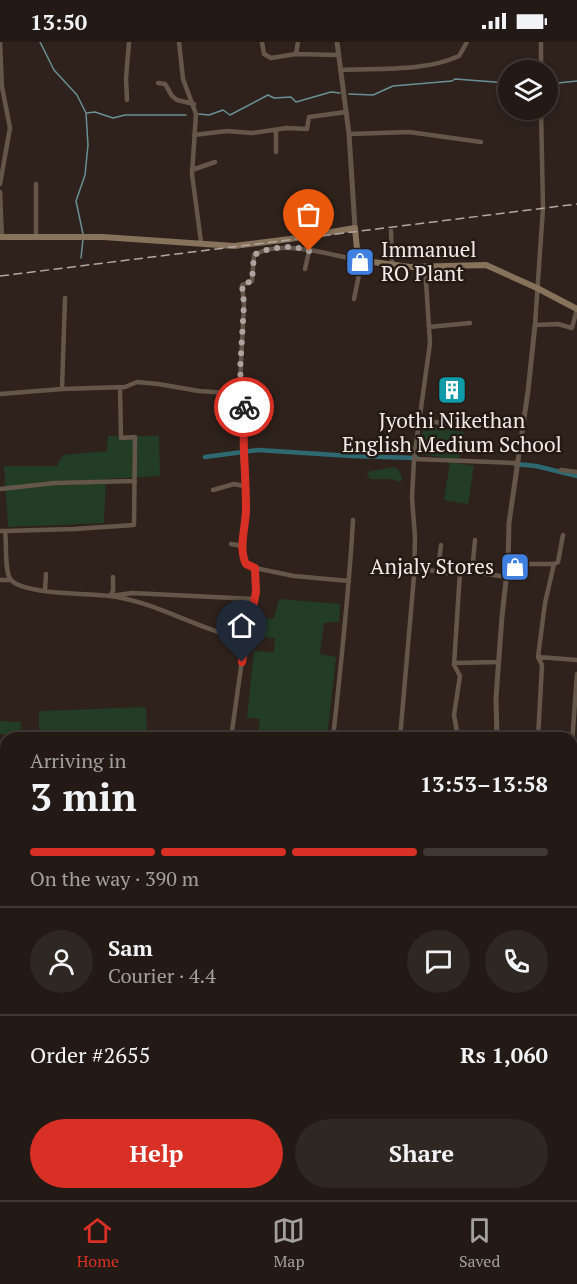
<!DOCTYPE html>
<meta charset="utf-8">
<style>
body{margin:0;font-family:"PT Serif",serif;background:#2f2722;color:#f1f3f6;height:100vh;display:flex;flex-direction:column;font-size:22px;white-space:nowrap}
*{box-sizing:border-box;margin:0}
p{font-size:20px;color:#a3a1a0}
.icon{flex:none;width:33px;height:33px;fill:none;stroke:currentColor;stroke-width:2;stroke-linecap:round;stroke-linejoin:round}
.map{position:relative;flex:1;overflow:hidden}
.panel{position:absolute;left:0px;top:690px;width:578px;height:468px;display:flex;flex-direction:column;background:#231a15;border-radius:18px 18px 0 0;box-shadow:0 3px 9px #0003,0 0 0 2px #403834}
.panel>*{flex:none}
.buttons{position:absolute;left:498px;top:18px;display:grid;gap:12px}
.buttons a{display:grid;place-items:center;width:60px;height:60px;border-radius:50%;background:#231a15;box-shadow:0 3px 9px #0003,0 0 0 2px #403834;font-size:30px}
.pin{position:absolute;display:grid;place-items:center;width:51px;height:51px;color:#fff;margin:-62px -26px;border-radius:50% 50% 50% 0;rotate:-45deg;box-shadow:0 0 6px #0007}
.pin .icon{rotate:45deg}
.courier{position:absolute;display:grid;place-items:center;width:60px;height:60px;margin:-30px;border:4px solid #d93025;border-radius:50%;background:#fff;color:#222;box-shadow:0 2px 8px #0007}
.headline em{font-style:normal;font-weight:700}
.headline div{display:flex;flex-direction:column-reverse}
.headline{display:flex;align-items:center;justify-content:space-between;height:102px;padding:0 30px}
h1{font-size:39px;font-weight:700;line-height:45px}
.bar{display:grid;grid-template-columns:repeat(4,1fr);gap:9px 6px;align-content:center;height:72px;padding:0 30px}
.bar i{height:8px;border-radius:4px;background:#403834}
.bar .on{background:#d93025}
.bar p{grid-column:span 4}
.line{display:flex;align-items:center;gap:15px;padding:0 30px;border-top:2px solid #403834}
.line div{flex:1}
.round{display:grid;place-items:center;flex:none;width:63px;height:63px;border-radius:32px;background:#2f2722}
.primary-button{display:flex;gap:12px;margin-top:auto;padding:12px 30px}
.primary-button a{flex:1;height:69px;border-radius:36px;background:#d93025;color:#fff;font-size:24px;font-weight:700;line-height:69px;text-align:center}
.primary-button a+a{background:#2f2722;color:#f1f3f6}
.status{display:flex;justify-content:space-between;align-items:center;height:42px;padding:0 30px;background:#231a15;direction:ltr}
.status svg{height:16px;fill:currentColor}
.tabs{display:flex;justify-content:space-around;align-items:center;height:84px;border-top:2px solid #403834;background:#231a15;font-size:16px;color:#a3a1a0}
.tabs a{display:grid;justify-items:center;gap:3px}
.tabs .on{color:#d93025}
.map>svg:first-child{display:block}
</style>
<div class="status"><b>13:50</b><svg viewBox="0 0 49 12"><path d="M0 12V9h3v3zM5 12V6h3v6zM10 12V3h3v9zM15 12V0h3v12zM26 1h20v11H26zM47 4h2v5h-2z"/></svg></div>
<div class="map">
<svg width="577" height="1158" viewBox="0 0 577 1158">
<rect width="100%" height="100%" fill="#2f221c"/>
<path fill="#223c26" d="M423 383 464 390 459 418 419 412Z
M108 394H159L160 434 106 437 104 481 8 485 4 424H57L63 413 107 409Z
M450 420 474 424 468 462 444 458Z
M394 425 399 428 402 436 400 440 393 437H370L367 430Z
M279 557 340 562 339 580 324 581 320 612 336 615 327 696H257L260 677 247 676 254 609 274 610 275 596 251 594 256 578 274 576Z
M146 665 147 696H39V669Z
M0 679 21 680V692H0Z"/>
<g fill="none" stroke-linecap="round" stroke-linejoin="round">
<path stroke="#699094" stroke-width="1.5" d="M40 0 54 28 77 53 86 71 88 103 85 133 76 159 83 192
M548 42 577 39
M349 52 373 53 393 44 452 39 455 37 508 41
M87 71 95 70 113 76 125 73H186
M199 72 209 73 223 68 230 73 268 53 274 56 291 55 296 60 331 50 340 51
M81 216 83 197"/>
<path stroke="#2e6971" stroke-width="4.5" d="M205 415 258 408 351 414 417 416
M515 422 536 424 577 434
M325 1158 326 1152"/>
<path stroke="#645749" stroke-width="4.5" d="M179 0 183 37 196 72 192 132 201 200
M262 0 264 12 271 16 296 12 298 0
M541 0V28
M296 12 338 13
M340 28C378 26 424 30 459 14L467 0
M158 41 165 42 172 54 177 58 194 62
M127 58 126 36 129 0
M541 68 543 166 535 283 558 282 572 286 577 267
M349 92 409 90 481 100
M194 93 227 89 252 91 287 86 307 87 309 75 346 70
M276 110V88
M192 128 215 120
M0 142 10 86 2 45 0 0
M36 142V195
M0 150 2 195
M391 189 392 223
M305 227 309 209
M354 257 362 218
M429 285 470 281
M62 347 65 256
M0 352 62 347 125 345 137 340 158 342 199 349 243 352
M419 377 452 383
M414 417 517 421
M561 428 577 430
M0 447 55 441 135 439
M213 448 234 442 244 444
M0 489H5C7 500 4 531 11 538 25 553 90 551 110 554 157 560 198 588 245 597
M5 489 74 487 134 483 135 395 121 396 120 346
M563 493 558 520 554 522 545 561 538 615 577 618
M231 502 243 504
M509 513 526 514V522H554
M414 525 445 531 472 530 507 535
M438 529 441 503
M472 530 475 498
M113 535V549L110 554 132 551 254 557
M0 538H11
M349 539 294 534 255 526 246 522 244 518 243 505 246 468 242 405 245 358 240 341 244 262 242 243 252 239 254 213C282 197 327 212 358 218
M45 548 46 532
M454 621 499 620
M231 696 245 597 256 551 255 526
M333 696C341 623 349 551 353 478
M400 696 414 534 415 495 412 456 414 417 430 301 425 224
M458 696 454 673 460 634 454 623 460 530
M538 696 542 623 538 615
M572 701 577 632
M572 828 577 847
M572 920 577 896
M0 998 6 999
M577 999 572 1020 577 1021
M572 1099 577 1080
M572 1148 577 1149
M61 1158 62 1152
M321 1158 322 1152
M328 1158 329 1152
M430 1158 432 1152
M532 1158V1152"/>
<path stroke="#645749" stroke-width="5" d="M337 0 349 92 355 186
M497 696 496 656 502 574 508 521 509 481 528 349 535 283"/>
<path stroke="#87725c" stroke-width="6" d="M0 195H103L234 204 290 197 355 186 358 218 410 225 486 223 537 246 577 267
M0 922 6 921
M572 972 577 973"/>
<path stroke="#af9070" stroke-width="8" d="M0 728H6
M572 736H577"/>
<path stroke="#b2a7a3" stroke-width="1.5" stroke-dasharray="9 4.5" stroke-linecap="butt" d="M0 234 577 162"/>
</g>
<g fill="none" stroke-linecap="round" stroke-linejoin="round">
<path stroke="#aea49f" stroke-width="6" stroke-dasharray="0 10.8" d="M244 365 240 329 244 262 242 243 252 239 254 213C269 205 294 202 309 209"/>
<path stroke="#d93025" stroke-width="8" d="M242 620 256 550 255 526 246 522C238 506 246 484 246 467 246 432 242 400 244 365"/>
</g>
<defs>
<g id="shop-square" transform="scale(1.5)"><rect x="-9" y="-9" width="18" height="18" rx="4" fill="#3f7fe0" stroke="#251913"/><path d="M-5-2.5h2.3a2.7 3.5 0 0 1 5.4 0H5L5.5 6h-11ZM-1.5-2.5h3a1.5 2.3 0 0 0-3 0Z" fill="#fff"/></g>
<g id="building-square" transform="scale(1.5)"><rect x="-9" y="-9" width="18" height="18" rx="4" fill="#0f9aa8" stroke="#251913"/><path d="M-4-6H4V6H1V3H-1V6H-4ZM-2.5-4.3h1.7v1.8h-1.7ZM.8-4.3h1.7v1.8H.8ZM-2.5-1h1.7V.8h-1.7ZM.8-1h1.7V.8H.8Z" fill="#fff"/></g>
</defs>
<g fill-rule="evenodd">
<use href="#shop-square" x="360" y="220"/>
<use href="#building-square" x="452" y="348"/>
<use href="#shop-square" x="515" y="525"/>
</g>
<g text-anchor="middle" stroke-width="5" stroke-linejoin="round" paint-order="stroke">
<g font-size="21" fill="#f3eae6" stroke="#251913" text-anchor="start">
<text x="381" y="215">Immanuel<tspan x="381" dy="24">RO Plant</tspan></text>
<text x="452" y="386" text-anchor="middle">Jyothi Nikethan<tspan x="452" dy="24">English Medium School</tspan></text>
<text x="494" y="532" text-anchor="end">Anjaly Stores</text>
</g>
</g>
</svg>
<div class="buttons">
<a><svg class="icon" aria-label="layers" viewBox="0 0 24 24"><path d="M12 4l9 5-9 5-9-5zM3 14l9 5 9-5"/></svg></a>
</div>
<div class="pin" style="left:309px;top:209px;background:#ea580c"><svg class="icon" aria-label="bag" viewBox="0 0 24 24"><path d="M5 8h14l-1 12H6zM9 8a3 3 0 0 1 6 0"/></svg></div>
<div class="pin" style="left:242px;top:620px;background:#1f2937"><svg class="icon" aria-label="home" viewBox="0 0 24 24"><path d="M3 11l9-7 9 7M6 9v11h12V9"/></svg></div>
<div class="courier" style="left:244px;top:365px"><svg class="icon" aria-label="bike" viewBox="0 0 24 24"><circle cx="6" cy="16" r="4"/><circle cx="18" cy="16" r="4"/><path d="M6 16l4-8h5l3 8M10 8l3 8H6M13 5h3"/></svg></div>
<section class="panel">
<div class="headline"><div><h1>3 min</h1><p>Arriving in</p></div><em>13:53–13:58</em></div>
<div class="bar"><i class="on"></i><i class="on"></i><i class="on"></i><i></i><p>On the way · 390 m</p></div>
<div class="line" style="height:108px"><a class="round"><svg class="icon" aria-label="person" viewBox="0 0 24 24"><circle cx="12" cy="8" r="4"/><path d="M4 21q1-7 8-7t8 7"/></svg></a><div><b>Sam</b><p>Courier · 4.4</p></div><a class="round"><svg class="icon" aria-label="chat" viewBox="0 0 24 24"><path d="M4 5h16v11H9l-5 4z"/></svg></a><a class="round"><svg class="icon" aria-label="phone" viewBox="0 0 24 24"><path d="M5 4h4l2 5-3 2q2 4 5 5l2-3 5 2v4C11 20 4 13 5 4z"/></svg></a></div>
<div class="line" style="height:78px"><div>Order #2655</div><b>Rs 1,060</b></div>
<div class="primary-button"><a>Help</a><a>Share</a></div>
</section>
</div>
<nav class="tabs">
<a class="on"><svg class="icon" aria-label="home" viewBox="0 0 24 24"><path d="M3 11l9-7 9 7M6 9v11h12V9"/></svg>Home</a>
<a><svg class="icon" aria-label="map" viewBox="0 0 24 24"><path d="M3 6l6-2 6 2 6-2v14l-6 2-6-2-6 2zM9 4v14M15 6v14"/></svg>Map</a>
<a><svg class="icon" aria-label="saved" viewBox="0 0 24 24"><path d="M7 4h10v16l-5-4-5 4z"/></svg>Saved</a>
</nav>
